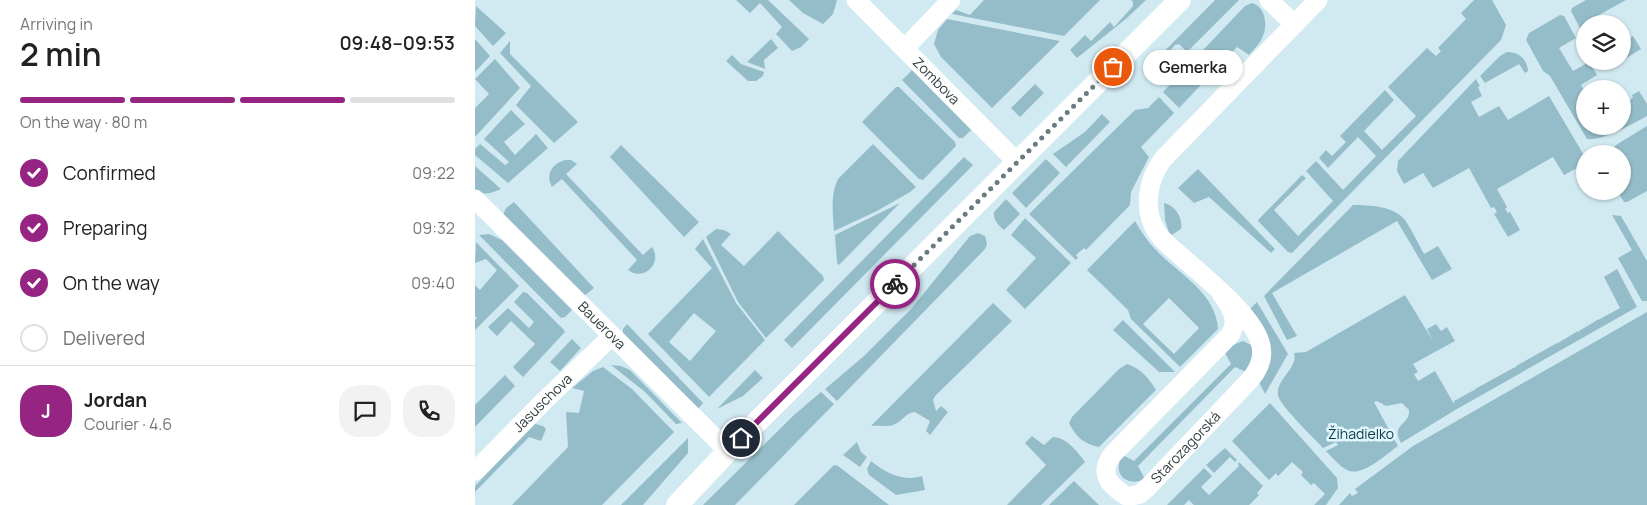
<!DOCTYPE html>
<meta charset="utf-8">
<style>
body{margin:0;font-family:Manrope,sans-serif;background:#f2f2f2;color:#222;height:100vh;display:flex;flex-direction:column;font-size:19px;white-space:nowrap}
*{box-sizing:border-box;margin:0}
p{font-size:16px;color:#767676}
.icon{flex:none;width:28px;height:28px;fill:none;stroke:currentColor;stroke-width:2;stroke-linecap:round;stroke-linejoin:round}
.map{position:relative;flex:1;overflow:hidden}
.drawer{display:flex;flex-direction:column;background:#fff;width:475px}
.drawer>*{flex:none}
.controls{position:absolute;left:1101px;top:15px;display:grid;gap:10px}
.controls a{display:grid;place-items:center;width:55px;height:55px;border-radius:50%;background:#fff;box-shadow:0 1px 4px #0004;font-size:25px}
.pin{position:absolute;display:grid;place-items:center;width:42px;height:42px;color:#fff;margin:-21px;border:2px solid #fff;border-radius:50%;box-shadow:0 1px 5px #0007}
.courier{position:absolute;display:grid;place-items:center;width:50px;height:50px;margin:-25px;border:4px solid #952483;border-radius:50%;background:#fff;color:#222;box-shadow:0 1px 6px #0007}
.bubble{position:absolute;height:35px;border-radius:18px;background:#fff;box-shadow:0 1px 4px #0004;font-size:16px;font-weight:600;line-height:35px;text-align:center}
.summary em{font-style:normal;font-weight:600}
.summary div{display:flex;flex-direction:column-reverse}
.summary{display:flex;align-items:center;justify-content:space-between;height:85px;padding:0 20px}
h1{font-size:32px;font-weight:600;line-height:38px}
.bar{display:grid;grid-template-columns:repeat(4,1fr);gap:8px 5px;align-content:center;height:60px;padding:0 20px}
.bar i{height:6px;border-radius:4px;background:#e0e0e0}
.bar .current{background:#952483}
.bar p{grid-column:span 4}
.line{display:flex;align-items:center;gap:12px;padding:0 20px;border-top:1px solid #e0e0e0}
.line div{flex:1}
.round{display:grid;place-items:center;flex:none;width:52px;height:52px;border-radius:20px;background:#f2f2f2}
ol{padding:0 20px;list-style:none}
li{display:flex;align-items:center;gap:15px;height:55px}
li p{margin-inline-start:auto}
li .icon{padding:5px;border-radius:50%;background:#952483;color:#fff;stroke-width:4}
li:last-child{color:#767676}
li i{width:28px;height:28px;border:2px solid #e0e0e0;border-radius:50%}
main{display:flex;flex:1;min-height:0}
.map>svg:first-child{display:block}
</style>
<main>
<section class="drawer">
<div class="summary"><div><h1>2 min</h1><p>Arriving in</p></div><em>09:48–09:53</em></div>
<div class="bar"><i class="current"></i><i class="current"></i><i class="current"></i><i></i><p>On the way · 80 m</p></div>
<ol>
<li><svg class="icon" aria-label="check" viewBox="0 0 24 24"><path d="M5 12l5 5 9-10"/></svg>Confirmed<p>09:22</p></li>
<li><svg class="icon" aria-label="check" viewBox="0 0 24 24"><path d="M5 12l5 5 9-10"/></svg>Preparing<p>09:32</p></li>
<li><svg class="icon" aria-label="check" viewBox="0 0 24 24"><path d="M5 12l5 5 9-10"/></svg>On the way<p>09:40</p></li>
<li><i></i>Delivered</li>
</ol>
<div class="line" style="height:90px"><b class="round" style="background:#952483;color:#fff">J</b><div><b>Jordan</b><p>Courier · 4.6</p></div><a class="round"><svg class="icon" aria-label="chat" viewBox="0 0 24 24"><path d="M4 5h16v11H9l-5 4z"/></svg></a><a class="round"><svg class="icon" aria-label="phone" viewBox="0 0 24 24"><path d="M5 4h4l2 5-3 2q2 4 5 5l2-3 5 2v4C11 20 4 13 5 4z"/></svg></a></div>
</section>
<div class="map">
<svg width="1172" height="505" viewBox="0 0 1172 505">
<rect width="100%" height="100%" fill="#d1eaf2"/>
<path fill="#95bdc9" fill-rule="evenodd" d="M261 0H293L334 39 326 47 317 51 301 34 307 27 285 3 275 13Z
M314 0H362L358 14 348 24 328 13Z
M509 0H625L589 36 477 14 481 10 495 15Z
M656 0H671L652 18 602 58 595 50 610 35 616 41 635 22 639 27 658 6V2Z
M740 0H764L710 54V50L704 44 700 45 682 65 686 68 677 80 669 72Z
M999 0H1017L1031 25 1026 40 817 253 813 252 783 221 784 219 827 175 831 178 799 210 823 236 858 201 831 171 841 161 868 190 901 156 883 137 853 168 844 158 851 150 857 156 871 142 865 136 910 90 919 100 889 131 907 150 941 116 913 87 952 48 961 56 966 51 963 48 991 19 986 13Z
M1111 0H1151L1113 21 1114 24H1110V32L1108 34 1096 11 1097 8Z
M777 3C790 6 793 25 788 36 785 44 779 49 774 55L762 47 704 108 688 92 770 6Z
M1 6 31 33 18 46 0 26Z
M1085 15 1089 16 1101 38 1084 48 1098 71 1114 62 1122 75 1106 85 1110 92V126H1148V109L1158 97 1157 95 1164 91 1172 104V116C1157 124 1129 141 1112 139L1075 76 1068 71 1051 40 1054 33Z
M472 19 585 41 517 108 466 57 459 44 463 30Z
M1158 36 1166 49 1148 60V42Z
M0 39 15 56 0 72Z
M296 39 303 48 289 60 290 69 272 62Z
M35 41V54L103 122 79 143 41 105 56 86 25 53Z
M1032 52C1044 52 1052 59 1053 71L1050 73 1044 64 1010 83 1005 76 1025 56Z
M257 55 266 64 289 72 288 76 281 81H273L251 61Z
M20 59 45 88 0 137V108L14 94 0 79Z
M437 70 496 130 488 138H484L427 80Z
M1001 79 1005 86 1003 87 1007 96 996 102 1004 117 1024 106 1033 120 1074 96 1110 157V164L1089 175 1078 157 1022 189 1032 207 1030 209 1033 213 1035 212 1045 230 1033 237 1019 214 1022 212 1019 207 1016 208 994 168 958 188 948 173 929 184 922 171 923 161Z
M560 84 569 93 545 117 536 108Z
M421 87H424L480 142 481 146 448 180 444 179 387 122Z
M684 97 699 113 666 147 674 157 656 192 655 205 611 250 609 248 601 255 603 258 601 260 554 214 660 110 673 108Z
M36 110 50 124 29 142 40 155 61 134 73 148 33 183 0 155V149L5 144 30 165 34 162 9 139Z
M627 114 635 122 591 167 578 154 610 132Z
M1172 126V191L1152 202H1149L1142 191H1148V154H1132L1141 145Z
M398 144 441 187 435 192 402 211 359 231C358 213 355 196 363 179Z
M146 145 224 222 209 237 135 157Z
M489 157 498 165 317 348 309 340Z
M571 159 585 173 551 208 537 193Z
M90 160H96L102 164 91 174 168 255 177 247C188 263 169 282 153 270L162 260 87 179 77 187C70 174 77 164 90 160Z
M0 166 26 189C17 193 9 196 0 191Z
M723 169 800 249 796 253 734 197 719 203 703 188Z
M531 199 545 214 529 230C523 225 518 220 519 212Z
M39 202 119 288 108 297 28 215 31 208Z
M425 203 364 265 362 263 360 235Z
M689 203C701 206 708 218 706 229L695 236 690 220Z
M878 205C894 205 919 206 930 220 937 230 943 243 949 254L963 246 977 269 957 280 922 221 797 293 822 336 812 340 789 296Z
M1137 215 1146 216 1172 261V301H1167L1143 258 1157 250Z
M550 218 596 263 550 309 531 290 561 258 536 235Z
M660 221C666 231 672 241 680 249 703 274 741 292 743 329L705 367 656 319 653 310 612 270ZM694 298 724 328 699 354 668 324Z
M241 229 249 230 256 234 246 245 269 266 303 231 348 276 349 280 291 338 263 302 231 237Z
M503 233 510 236 512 244 510 249 362 401 350 389 389 356 437 308 495 236Z
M14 234 27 240 97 310 90 317 86 318 4 235Z
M228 239 261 303 290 340 234 397 173 334 237 268 220 249ZM219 313 241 331 215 361 194 342Z
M1 242 44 286 0 330V320L2 318 0 316V285L5 290 22 270 11 259 0 263Z
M1142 269 1162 307 982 409 926 443C915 423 935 426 934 410L927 403 911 406 902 401 899 402 923 446C911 454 887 478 872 470 864 466 857 457 851 451L863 445 861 442 848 448C840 439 804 405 803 395 801 379 824 367 819 353L831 352 930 295 958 341 952 329 961 324 966 331 972 327 980 341 938 364 943 372 939 374 943 381 960 371 979 404V401L999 390 1000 391V389L1040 367 1041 368V366L1082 343 1084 344 1083 343 1103 331 1104 333V331L1124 319 1125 320V319L1145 308 1129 277Z
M48 292 52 293 89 330 90 332 48 377 38 367 60 344 36 321 22 336 13 327 33 308 54 328 59 322 39 302Z
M782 302 813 354 790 394 784 382 774 310Z
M518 303 537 321 460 396 458 400 461 411 466 406 473 412 455 435 451 431 455 421 440 412C431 413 429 419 422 423 415 428 405 425 396 426Z
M1172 312V505H864L875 493 877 496 883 493 880 489 938 446Z
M648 320 700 372H684L638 330Z
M152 324 228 403 223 409 148 333V329Z
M97 339 106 348 85 371 75 362Z
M768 341 776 345C781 354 775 363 771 372L760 367 663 466 670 479C651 488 636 473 648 455L659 461 756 364 750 353 758 345Z
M652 364C666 369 673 377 681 390L624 447C609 444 601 437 594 423L597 417 644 369Z
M136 365 146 366 155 370 207 423 201 424 170 392Z
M128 367 157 389 199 432 127 505H37L93 447 91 412 104 413 109 391 97 388 118 371Z
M280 370 288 378 268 396 242 409Z
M30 375 40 386 0 427V405Z
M346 392 359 404 260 505H228L319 415Z
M795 403 862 478 863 488 851 505H839L850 494 839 483 836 485 826 475 828 472 817 462 803 476 801 473 794 480 757 441Z
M60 424 68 426 71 429 66 441 54 437 0 492V486Z
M557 436 569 445 578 437C591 437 603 452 610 462L566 505H532L571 465 550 443Z
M213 438V453L168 505H146Z
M382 442 386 452 392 457 385 467 368 455Z
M750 448 762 460 760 462 755 457 739 473 731 465Z
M396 461C411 473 427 482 447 476L450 490 421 495 394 475 392 469Z
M764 462 788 486 782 493 784 495 774 505H719L714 500 709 505H692L729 468 737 476 726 487 734 495 764 466 763 464Z
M359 465 363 466 414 505H319Z
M599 481 600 482 624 505H574Z"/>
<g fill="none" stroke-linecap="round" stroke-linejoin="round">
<g stroke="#fff" stroke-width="19">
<path id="s1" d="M381 0 542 162"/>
<path d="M794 0 819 24"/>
<path d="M430 48 476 0"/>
<path id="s2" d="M0 199 253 451"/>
<path id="s3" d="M746 293C755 307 765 319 755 335L637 455C623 475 635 486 653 497L665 494 672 488 774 381C783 371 789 360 786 346 781 318 730 277 708 258 700 251 690 243 683 234 667 210 672 181 688 159L843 0"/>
<path id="s4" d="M0 471 70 400 137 336"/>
</g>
<path stroke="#fff" stroke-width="22" d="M202 505 253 451 705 0"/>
</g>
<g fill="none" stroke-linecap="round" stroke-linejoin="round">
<path stroke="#6a7a7e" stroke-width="5" stroke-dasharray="0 9" d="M420 284 638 67"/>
<path stroke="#952483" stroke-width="6" d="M266 438 420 284"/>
</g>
<g text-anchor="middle" stroke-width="5" stroke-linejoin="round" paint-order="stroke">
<g font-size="14" fill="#333d40" stroke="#e2f6fd">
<text dy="5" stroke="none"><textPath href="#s1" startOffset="114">Zombova</textPath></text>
<text dy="5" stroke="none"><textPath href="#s2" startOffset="179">Bauerova</textPath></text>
<text dy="5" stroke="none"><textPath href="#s4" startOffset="96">Jasuschova</textPath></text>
<text dy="5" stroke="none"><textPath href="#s3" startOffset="345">Starozagorská</textPath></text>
</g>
<g font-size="14" fill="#093945" stroke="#e2f6fd">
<text x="886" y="439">Žihadielko</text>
</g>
</g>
</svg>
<div class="controls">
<a><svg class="icon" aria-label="layers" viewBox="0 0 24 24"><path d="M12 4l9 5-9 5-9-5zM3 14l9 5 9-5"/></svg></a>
<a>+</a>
<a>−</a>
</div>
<div class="pin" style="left:638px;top:67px;background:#ea580c"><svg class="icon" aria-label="bag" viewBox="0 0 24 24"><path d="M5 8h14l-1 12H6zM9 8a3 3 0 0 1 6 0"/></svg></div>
<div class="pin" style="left:266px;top:438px;background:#1f2937"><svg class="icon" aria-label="home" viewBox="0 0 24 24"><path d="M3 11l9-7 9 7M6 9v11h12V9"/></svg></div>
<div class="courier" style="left:420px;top:284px"><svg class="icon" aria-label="bike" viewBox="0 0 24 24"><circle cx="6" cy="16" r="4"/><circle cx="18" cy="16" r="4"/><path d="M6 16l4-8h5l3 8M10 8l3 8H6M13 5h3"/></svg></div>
<div class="bubble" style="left:668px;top:50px;width:100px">Gemerka</div>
</div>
</main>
